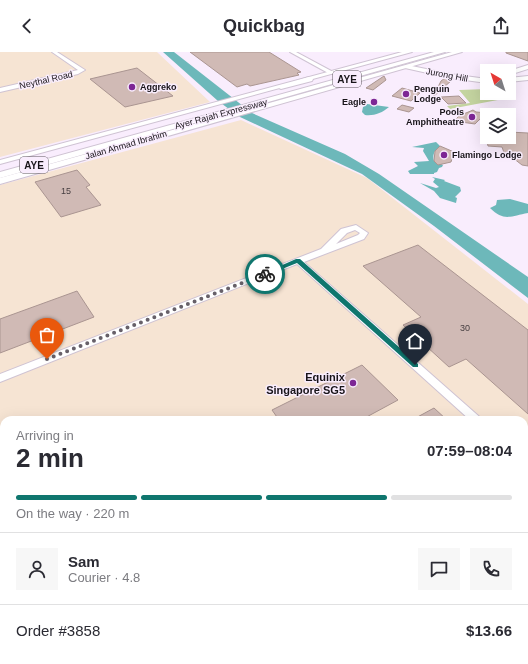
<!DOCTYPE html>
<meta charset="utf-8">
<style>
body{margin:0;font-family:Arial,sans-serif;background:#f7f7f7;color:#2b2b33;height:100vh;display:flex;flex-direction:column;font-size:15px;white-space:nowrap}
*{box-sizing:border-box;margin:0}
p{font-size:13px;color:#7c7c81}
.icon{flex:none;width:22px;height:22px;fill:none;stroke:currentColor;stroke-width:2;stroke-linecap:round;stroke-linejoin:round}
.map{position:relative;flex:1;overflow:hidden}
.sheet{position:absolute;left:0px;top:364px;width:528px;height:248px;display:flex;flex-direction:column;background:#fff;border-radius:12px 12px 0 0;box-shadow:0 4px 16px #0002}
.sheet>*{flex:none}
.needle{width:26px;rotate:321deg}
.fabs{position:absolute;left:480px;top:12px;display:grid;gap:8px}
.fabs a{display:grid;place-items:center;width:36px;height:36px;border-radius:0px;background:#fff;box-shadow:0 4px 16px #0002;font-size:20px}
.pin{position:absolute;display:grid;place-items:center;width:34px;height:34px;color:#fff;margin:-41px -17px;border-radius:50% 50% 50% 0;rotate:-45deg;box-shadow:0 0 4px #0007}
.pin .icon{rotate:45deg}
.courier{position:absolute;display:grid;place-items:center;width:40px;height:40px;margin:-20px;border:3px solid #0f766e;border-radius:50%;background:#fff;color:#222;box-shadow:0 1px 5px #0007}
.headline em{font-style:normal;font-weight:700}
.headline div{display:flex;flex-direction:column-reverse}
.headline{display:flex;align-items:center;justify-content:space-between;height:68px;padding:0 16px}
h1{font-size:26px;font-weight:700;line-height:30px}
.bar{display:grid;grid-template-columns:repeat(4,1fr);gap:6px 4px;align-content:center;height:48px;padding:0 16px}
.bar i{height:5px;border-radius:3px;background:#e1e1e2}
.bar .selected{background:#0f766e}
.bar p{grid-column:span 4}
.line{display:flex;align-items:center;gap:10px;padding:0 16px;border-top:1px solid #e1e1e2}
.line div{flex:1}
.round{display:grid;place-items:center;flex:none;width:42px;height:42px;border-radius:0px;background:#f7f7f7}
header{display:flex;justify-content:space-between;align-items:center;height:52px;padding:0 16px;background:#fff;font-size:18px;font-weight:700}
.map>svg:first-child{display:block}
</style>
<header><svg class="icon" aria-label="back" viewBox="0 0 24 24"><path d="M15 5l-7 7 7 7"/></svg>Quickbag<svg class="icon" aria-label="share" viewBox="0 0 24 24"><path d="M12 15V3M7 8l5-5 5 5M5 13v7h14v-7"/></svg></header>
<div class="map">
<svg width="528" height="612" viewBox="0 0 528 612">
<rect width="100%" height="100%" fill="#f9edfd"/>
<path fill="#f6e4d3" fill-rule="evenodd" d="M0 0H157L210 50 0 105Z
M241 68 367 126 528 252V612H0V133ZM4 368H524V608H4Z"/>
<path fill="#c4d4a0" d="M487 37V41H503V47L450 57 447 54 470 51 459 38Z"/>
<path fill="#6db8ba" d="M163 0H174L252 61 345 102 379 122 528 225V246L434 174 362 122 240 65 218 49Z
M367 52 389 55C382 61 374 64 365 63L362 60 363 55Z
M436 90 440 94C435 98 432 102 434 109L443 113 442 115 439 116 437 120 434 121V122H410L408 119 418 114 414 110 429 109 423 99 424 96 412 95Z
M432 125 445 128 444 129 460 135 461 139 455 145 457 146 456 151 440 146 434 139 420 131 436 136 439 135 433 130 435 127Z
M510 147 528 152V161C511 164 504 170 490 156L496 153 497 148Z"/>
<path fill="#d0bab5" stroke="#aa9591" d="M190 0H269L301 20 297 21 299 23 250 34 247 32 237 35Z
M528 0V9L506 1V0Z
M137 16 173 44 125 55 90 27Z
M384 24 386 28 373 38 366 36Z
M445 26 452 28 433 45 441 29Z
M402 36 420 41 411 49 392 44Z
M459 44 466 51 448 52 441 45Z
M402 53 414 56 409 60 397 57Z
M473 58 476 60 488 61 487 84H485L480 67 475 72 454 69 459 64Z
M509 80 528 81V114L522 113 513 106H506L502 95 488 94 486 85H509Z
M440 94 454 100 451 110 438 113 434 109 435 99Z
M77 118 90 133 86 135 101 153 61 165 35 130Z
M418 193 528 278V362L466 307 449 315 403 273 421 265 363 214Z
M77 239 94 265 0 301V267Z
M362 313 398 348 361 368H279L272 358Z
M434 356 447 368H412Z"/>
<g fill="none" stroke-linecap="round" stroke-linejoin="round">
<g stroke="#cfc3d3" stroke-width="2">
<path id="minor" d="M52 0H57L85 18 78 22 0 40V36L78 18Z
M290 0H296L335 21 330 22Z
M407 13 450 22 487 27V31L450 26 405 16 404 15Z
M528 13V17L509 23V19Z
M528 24V28L509 30V26Z
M356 173 368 181 364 187 304 210 483 368H470L297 212 0 330V322L321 197 341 177ZM355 178 360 181 358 183 336 192 347 181Z
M524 405 528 406V419L524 418Z"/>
</g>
<g stroke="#cfc3d3" stroke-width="2">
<path id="major" d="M402 0H412L0 112V108Z
M452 0H462L0 132V126Z"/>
</g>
<g stroke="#cfc3d3" stroke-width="2">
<path id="highway" d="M434 0H445L0 126V120Z
M309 25 313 27 312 29 281 37 277 35Z"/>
</g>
<use href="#minor" fill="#fff" fill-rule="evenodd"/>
<use href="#major" fill="#fff" fill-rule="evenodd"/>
<use href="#highway" fill="#fff" fill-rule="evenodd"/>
</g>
<path fill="#0f766e" d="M296 207H300L418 312V315H413L297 211 267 223 262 222Z"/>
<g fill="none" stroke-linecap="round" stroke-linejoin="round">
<path stroke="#676069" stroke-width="4" stroke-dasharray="0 7.2" d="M47 307 265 222"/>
</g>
<g fill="#7d2695" stroke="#f9edfd" stroke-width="1.5">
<circle cx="132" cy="35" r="4"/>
<circle cx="406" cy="42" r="4"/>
<circle cx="374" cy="50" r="4"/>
<circle cx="472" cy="65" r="4"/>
<circle cx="444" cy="103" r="4"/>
<circle cx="353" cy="331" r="4"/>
</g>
<g text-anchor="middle" stroke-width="3" stroke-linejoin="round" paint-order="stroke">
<g font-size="9" fill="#181419" stroke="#f9edfd">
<text transform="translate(447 23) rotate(11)" y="3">Jurong Hill</text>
<text transform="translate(46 28) rotate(-13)" y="3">Neythal Road</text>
<text transform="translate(221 62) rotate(-15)" y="3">Ayer Rajah Expressway</text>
<text transform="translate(126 93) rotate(-16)" y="3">Jalan Ahmad Ibrahim</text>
</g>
<g font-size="9" font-weight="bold" fill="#181419" stroke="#f9edfd" text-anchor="start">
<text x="140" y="38">Aggreko</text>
<text x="414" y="40">Penguin<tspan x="414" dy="10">Lodge</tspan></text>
<text x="366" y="53" text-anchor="end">Eagle</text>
<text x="464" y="63" text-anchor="end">Pools<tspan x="464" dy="10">Amphitheatre</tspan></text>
<text x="452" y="106">Flamingo Lodge</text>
</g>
<g font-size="9" fill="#463e40">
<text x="66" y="142">15</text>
<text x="465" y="279">30</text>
</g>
<g fill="#f9edfd" stroke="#5c555d" stroke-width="1">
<rect x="333" y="19" width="28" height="16" rx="3"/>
<rect x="20" y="105" width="28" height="16" rx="3"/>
</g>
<g font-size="10" font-weight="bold" fill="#181419">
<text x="347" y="31">AYE</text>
<text x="34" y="117">AYE</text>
</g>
<g font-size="11" font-weight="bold" fill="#181419" stroke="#f9edfd" text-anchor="end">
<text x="345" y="329">Equinix<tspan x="345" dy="13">Singapore SG5</tspan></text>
</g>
</g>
</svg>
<div class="fabs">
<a><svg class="needle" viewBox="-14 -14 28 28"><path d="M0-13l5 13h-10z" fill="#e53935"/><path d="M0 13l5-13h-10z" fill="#7c7c81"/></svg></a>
<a><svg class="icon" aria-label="layers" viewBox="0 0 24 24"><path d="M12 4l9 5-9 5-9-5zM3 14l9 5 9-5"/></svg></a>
</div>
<div class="pin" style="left:47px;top:307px;background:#ea580c"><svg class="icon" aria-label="bag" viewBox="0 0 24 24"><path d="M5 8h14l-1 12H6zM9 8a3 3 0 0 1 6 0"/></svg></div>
<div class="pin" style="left:415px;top:313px;background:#1f2937"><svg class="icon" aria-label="home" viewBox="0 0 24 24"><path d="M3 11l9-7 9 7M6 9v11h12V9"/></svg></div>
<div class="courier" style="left:265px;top:222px"><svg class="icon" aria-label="bike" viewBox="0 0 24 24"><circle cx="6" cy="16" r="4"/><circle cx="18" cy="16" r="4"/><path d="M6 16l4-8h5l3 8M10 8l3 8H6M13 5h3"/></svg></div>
<section class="sheet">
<div class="headline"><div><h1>2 min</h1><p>Arriving in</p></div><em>07:59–08:04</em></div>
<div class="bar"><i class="selected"></i><i class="selected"></i><i class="selected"></i><i></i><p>On the way · 220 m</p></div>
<div class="line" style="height:72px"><a class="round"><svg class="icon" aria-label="person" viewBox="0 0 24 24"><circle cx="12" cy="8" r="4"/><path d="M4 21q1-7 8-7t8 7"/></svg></a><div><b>Sam</b><p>Courier · 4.8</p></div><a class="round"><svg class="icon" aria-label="chat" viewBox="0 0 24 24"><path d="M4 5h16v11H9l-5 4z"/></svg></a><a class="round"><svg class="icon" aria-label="phone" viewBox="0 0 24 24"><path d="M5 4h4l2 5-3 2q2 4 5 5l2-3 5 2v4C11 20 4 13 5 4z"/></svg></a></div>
<div class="line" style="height:52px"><div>Order #3858</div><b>$13.66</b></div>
</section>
</div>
